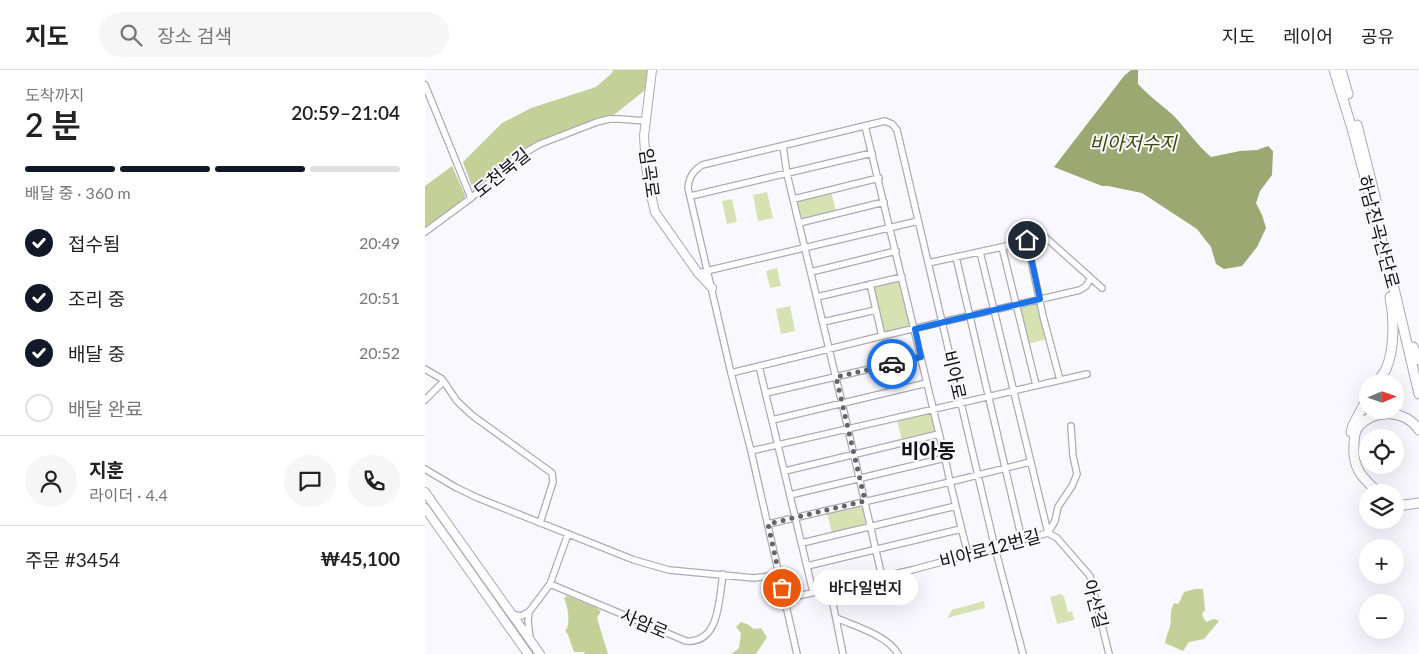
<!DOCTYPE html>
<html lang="ko">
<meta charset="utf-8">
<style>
body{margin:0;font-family:Lato,"Noto Sans KR",sans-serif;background:#f6f6f6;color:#222;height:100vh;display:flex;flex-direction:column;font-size:19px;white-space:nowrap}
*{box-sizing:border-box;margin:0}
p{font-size:16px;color:#767676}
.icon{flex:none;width:28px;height:28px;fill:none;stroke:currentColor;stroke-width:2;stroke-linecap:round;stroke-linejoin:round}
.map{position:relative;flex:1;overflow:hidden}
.side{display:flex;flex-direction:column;background:#fff;width:425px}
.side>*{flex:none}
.needle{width:32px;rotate:88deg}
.tools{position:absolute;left:934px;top:304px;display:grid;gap:10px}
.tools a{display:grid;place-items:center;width:45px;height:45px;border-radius:50%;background:#fff;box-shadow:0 5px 20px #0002;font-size:25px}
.pin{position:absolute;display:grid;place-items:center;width:42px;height:42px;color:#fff;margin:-21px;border:2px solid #fff;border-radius:50%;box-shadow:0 1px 5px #0007}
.courier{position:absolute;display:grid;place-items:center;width:50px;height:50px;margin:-25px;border:4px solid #1a73e8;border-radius:50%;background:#fff;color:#222;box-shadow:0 1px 6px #0007}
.bubble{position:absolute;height:35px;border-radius:18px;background:#fff;box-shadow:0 5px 20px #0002;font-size:16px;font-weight:600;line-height:35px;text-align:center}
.headline em{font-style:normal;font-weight:600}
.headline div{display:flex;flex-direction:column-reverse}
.headline{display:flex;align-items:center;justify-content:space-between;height:85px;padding:0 25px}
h1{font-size:32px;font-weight:600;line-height:38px}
.bar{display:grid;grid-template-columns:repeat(4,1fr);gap:8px 5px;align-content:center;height:60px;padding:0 25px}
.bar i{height:6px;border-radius:4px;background:#e0e0e0}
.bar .on{background:#111827}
.bar p{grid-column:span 4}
.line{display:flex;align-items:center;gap:12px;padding:0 25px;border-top:1px solid #e0e0e0}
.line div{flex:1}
.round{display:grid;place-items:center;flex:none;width:52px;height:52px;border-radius:26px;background:#f6f6f6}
ol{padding:0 25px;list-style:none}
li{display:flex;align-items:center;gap:15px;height:55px}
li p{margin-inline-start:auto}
li .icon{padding:5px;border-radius:50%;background:#111827;color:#fff;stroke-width:4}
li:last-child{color:#767676}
li i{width:28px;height:28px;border:2px solid #e0e0e0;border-radius:50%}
header{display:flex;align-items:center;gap:30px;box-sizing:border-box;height:70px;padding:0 25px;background:#fff;border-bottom:1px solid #e0e0e0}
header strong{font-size:24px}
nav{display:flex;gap:28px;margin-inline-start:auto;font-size:18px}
.search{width:350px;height:45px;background:#f6f6f6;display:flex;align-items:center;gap:12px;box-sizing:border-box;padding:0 18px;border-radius:28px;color:#767676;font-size:19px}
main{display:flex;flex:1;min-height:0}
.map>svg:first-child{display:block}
</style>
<header>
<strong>지도</strong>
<div class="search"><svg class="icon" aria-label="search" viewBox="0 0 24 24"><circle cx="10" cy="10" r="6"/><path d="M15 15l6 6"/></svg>장소 검색</div>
<nav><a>지도</a><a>레이어</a><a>공유</a></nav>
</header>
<main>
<section class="side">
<div class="headline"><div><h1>2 분</h1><p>도착까지</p></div><em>20:59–21:04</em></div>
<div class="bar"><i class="on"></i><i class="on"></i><i class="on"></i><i></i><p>배달 중 · 360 m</p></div>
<ol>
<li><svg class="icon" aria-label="check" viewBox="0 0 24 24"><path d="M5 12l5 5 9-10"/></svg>접수됨<p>20:49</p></li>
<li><svg class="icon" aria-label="check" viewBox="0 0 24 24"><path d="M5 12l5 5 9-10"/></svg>조리 중<p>20:51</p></li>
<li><svg class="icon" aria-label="check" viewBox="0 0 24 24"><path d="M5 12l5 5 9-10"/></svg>배달 중<p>20:52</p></li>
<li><i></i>배달 완료</li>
</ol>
<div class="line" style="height:90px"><a class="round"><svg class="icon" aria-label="person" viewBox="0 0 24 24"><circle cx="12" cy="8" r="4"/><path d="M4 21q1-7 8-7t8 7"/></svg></a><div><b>지훈</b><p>라이더 · 4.4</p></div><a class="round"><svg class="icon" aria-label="chat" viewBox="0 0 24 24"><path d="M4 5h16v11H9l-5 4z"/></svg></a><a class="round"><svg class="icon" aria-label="phone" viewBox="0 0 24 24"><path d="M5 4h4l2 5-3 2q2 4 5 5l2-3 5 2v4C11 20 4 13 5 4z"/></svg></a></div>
<div class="line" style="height:65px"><div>주문 #3454</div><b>₩45,100</b></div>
</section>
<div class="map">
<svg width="994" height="584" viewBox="0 0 994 584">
<rect width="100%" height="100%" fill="#f9f8fe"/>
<path fill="#d6e2b2" d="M406 121 411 141 379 150 376 147 373 132 375 129Z
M342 122 348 148 333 151 328 125Z
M307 129 312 152 302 154 297 131Z
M352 198 356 216 345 218 341 201Z
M471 211 474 212 485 255 483 257 461 262 458 260 448 219 450 216Z
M610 233 614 235 622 269 603 274 594 240 597 236Z
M365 236 370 261 356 264 351 239Z
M504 342 508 345 512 360 509 363 477 371 472 350Z
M435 436 438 437 441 452 439 455 407 463 402 443Z
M636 524 639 527 643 542 647 541 649 550 632 554 625 527Z
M559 531 560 538 522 548 527 540Z"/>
<path fill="#c3d199" d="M188 0H223L221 17 219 21 185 48 111 75 49 122 38 92 77 53 106 38 171 17 187 3Z
M27 96 40 125 39 129 0 160V116Z
M770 519H778L780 540 777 544 779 549 782 552C786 549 790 548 794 551L779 569 764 572 758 581 740 573C741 567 743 562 745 557 747 547 744 542 749 533L753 534 755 531 759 522Z
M142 526 168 536 176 541 172 548 183 584H160L159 582H149L143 565 140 560 142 559C145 547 143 539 139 528Z
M316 552 322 554 329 559 336 558 342 567 331 584H306L314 578 316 563 311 557Z"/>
<path fill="#9ba871" d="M706 0H713V14C724 26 737 35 749 46 762 60 772 75 786 87L815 81 832 80 843 76 848 81 847 105 835 121 831 133 837 145 841 158 832 177 817 196 799 199 791 194 786 177 772 159 717 123 683 116H677L629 97 699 6Z"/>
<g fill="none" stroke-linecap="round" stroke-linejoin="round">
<g stroke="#acaab7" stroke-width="8">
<path id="minor" d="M0 15 46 128
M440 56 520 388 525 412 543 485
M358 76 362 104 417 333 457 507
M266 126 447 83
M369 129 454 108
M374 153 459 132
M0 162 46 128 94 86 115 74 172 52 184 49H195L220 51
M602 171 618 246 635 310
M577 177 611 315
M555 182 623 463
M531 187 597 470
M503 193 577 177 619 166 677 218
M386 202 471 181
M273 203 493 151
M445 214 457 266
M392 227 477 207
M398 252 451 240
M334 296 388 522
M0 299 17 309 32 331 48 346 127 403 128 412 115 453
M306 303 457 266 655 220 661 216 666 208
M341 323 496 287
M0 330 17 313 18 311
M347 350 502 313
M326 381 662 304
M0 399 30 417 53 428 209 490 244 500 329 508 354 505
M360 401 514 364
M365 425 520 388
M343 454 525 412 605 392
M623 463 632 468 665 506 684 584
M623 463 630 451 633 437 647 416 652 404 648 386 646 356
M377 473 531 436
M382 496 536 459
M125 514 261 571C295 574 294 528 298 504
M405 519 418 584
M360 529 487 500 623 463
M104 542 125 514 143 464
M86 544 96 546 104 542 103 551 105 568
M412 548C431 557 462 565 473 584
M372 584 326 381 306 303 263 118C264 107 268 101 277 95L460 51 467 54 472 60 570 478 598 584"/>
</g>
<g stroke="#acaab7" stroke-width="10">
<path id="major" d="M227 0 219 66 221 97 226 125 230 142 273 203 287 218
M0 422 115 584
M0 438 103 584"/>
</g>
<g stroke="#acaab7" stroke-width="11">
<path id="highway" d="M909 0 928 62 968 214 994 324
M916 0 923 24
M932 55 951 130
M988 277 994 290
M952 312C955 308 959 303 961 299 970 279 969 247 965 227
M926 362 928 355 942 329
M954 422C937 409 927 397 929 374 929 368 930 361 934 356 950 338 981 340 994 360
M970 433 979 435 994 433"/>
</g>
<use href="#minor" stroke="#fff" stroke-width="5.5"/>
<use href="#major" stroke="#fff" stroke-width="8"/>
<use href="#highway" stroke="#fff" stroke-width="9"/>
</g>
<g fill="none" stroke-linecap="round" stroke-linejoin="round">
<path stroke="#646368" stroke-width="5" stroke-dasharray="0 9" d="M357 518 343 454 440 431 411 307 467 294"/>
<path stroke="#1a73e8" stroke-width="6" d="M467 294 496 287 490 259 615 229 602 170"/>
</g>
<g text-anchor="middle" stroke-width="4" stroke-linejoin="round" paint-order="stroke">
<g font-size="18" fill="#141318" stroke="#f9f8fe">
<text transform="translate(77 103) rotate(-39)" y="6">도천북길</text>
<text transform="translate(224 103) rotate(82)" y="6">임곡로</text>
<text transform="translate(953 162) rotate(75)" y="6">하남진곡산단로</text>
<text transform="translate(529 305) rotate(77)" y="6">비아로</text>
<text transform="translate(565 479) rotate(-15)" y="6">비아로12번길</text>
<text transform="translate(670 534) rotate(75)" y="6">아산길</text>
<text transform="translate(219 554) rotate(23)" y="6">사암로</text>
</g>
<g font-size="19" font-style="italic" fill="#3d4806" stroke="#f9f8fe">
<text x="708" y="80">비아저수지</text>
</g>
<g font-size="20" font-weight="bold" fill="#141318" stroke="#f9f8fe">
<text x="503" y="388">비아동</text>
</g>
</g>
</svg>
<div class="tools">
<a><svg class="needle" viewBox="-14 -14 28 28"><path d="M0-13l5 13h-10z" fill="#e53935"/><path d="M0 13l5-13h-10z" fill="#767676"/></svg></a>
<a><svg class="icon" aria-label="locate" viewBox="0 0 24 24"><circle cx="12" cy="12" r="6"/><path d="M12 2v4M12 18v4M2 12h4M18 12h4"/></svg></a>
<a><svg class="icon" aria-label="layers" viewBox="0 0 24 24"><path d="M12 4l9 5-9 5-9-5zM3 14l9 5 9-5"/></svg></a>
<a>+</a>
<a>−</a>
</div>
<div class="pin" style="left:357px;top:518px;background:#ea580c"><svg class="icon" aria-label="bag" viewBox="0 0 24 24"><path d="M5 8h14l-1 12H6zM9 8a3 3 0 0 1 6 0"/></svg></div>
<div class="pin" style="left:602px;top:170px;background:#1f2937"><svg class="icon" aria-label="home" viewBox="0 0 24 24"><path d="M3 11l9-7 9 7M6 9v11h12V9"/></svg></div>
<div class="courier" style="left:467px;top:294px"><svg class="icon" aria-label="car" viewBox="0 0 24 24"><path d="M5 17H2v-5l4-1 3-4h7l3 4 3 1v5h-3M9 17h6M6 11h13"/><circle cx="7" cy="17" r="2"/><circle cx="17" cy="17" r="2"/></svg></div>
<div class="bubble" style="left:388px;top:500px;width:105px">바다일번지</div>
</div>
</main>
